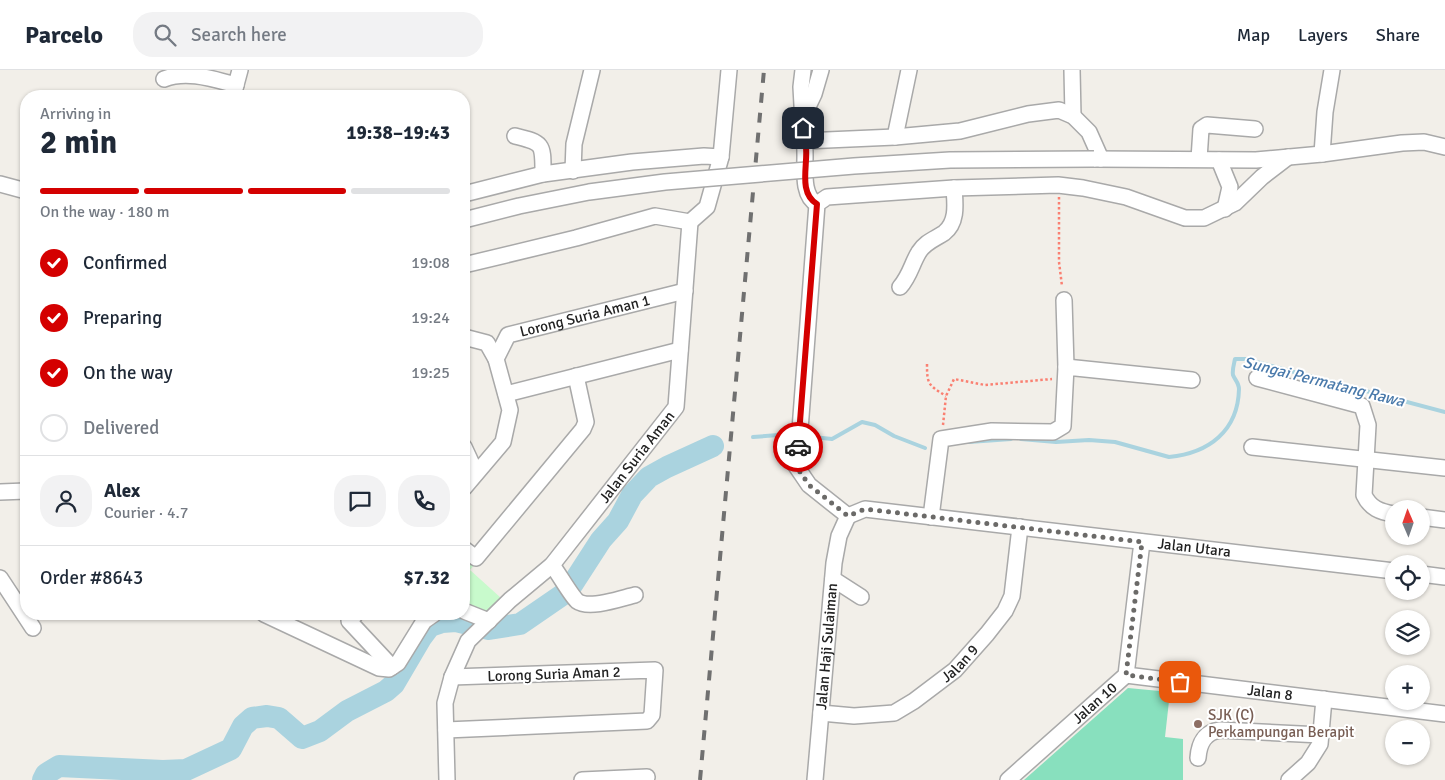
<!DOCTYPE html>
<meta charset="utf-8">
<style>
body{margin:0;font-family:Signika,sans-serif;background:#f2f2f3;color:#1f2937;height:100vh;display:flex;flex-direction:column;font-size:19px;white-space:nowrap}
*{box-sizing:border-box;margin:0}
p{font-size:16px;color:#747a83}
.icon{flex:none;width:28px;height:28px;fill:none;stroke:currentColor;stroke-width:2;stroke-linecap:round;stroke-linejoin:round}
.map{position:relative;flex:1;overflow:hidden}
.side{position:absolute;left:20px;top:20px;width:450px;height:530px;display:flex;flex-direction:column;background:#fff;border-radius:20px;box-shadow:0 1px 4px #0004}
.side>*{flex:none}
.needle{width:32px;rotate:358deg}
.buttons{position:absolute;left:1385px;top:430px;display:grid;gap:10px}
.buttons a{display:grid;place-items:center;width:45px;height:45px;border-radius:50%;background:#fff;box-shadow:0 1px 4px #0004;font-size:25px}
.pin{position:absolute;display:grid;place-items:center;width:42px;height:42px;color:#fff;margin:-21px;border-radius:10px;box-shadow:0 2px 8px #0006}
.courier{position:absolute;display:grid;place-items:center;width:50px;height:50px;margin:-25px;border:4px solid #d40000;border-radius:50%;background:#fff;color:#222;box-shadow:0 1px 6px #0007}
.summary em{font-style:normal;font-weight:700}
.summary div{display:flex;flex-direction:column-reverse}
.summary{display:flex;align-items:center;justify-content:space-between;height:85px;padding:0 20px}
h1{font-size:32px;font-weight:700;line-height:38px}
.bar{display:grid;grid-template-columns:repeat(4,1fr);gap:8px 5px;align-content:center;height:60px;padding:0 20px}
.bar i{height:6px;border-radius:4px;background:#e0e1e3}
.bar .selected{background:#d40000}
.bar p{grid-column:span 4}
.line{display:flex;align-items:center;gap:12px;padding:0 20px;border-top:1px solid #e0e1e3}
.line div{flex:1}
.round{display:grid;place-items:center;flex:none;width:52px;height:52px;border-radius:20px;background:#f2f2f3}
ol{padding:0 20px;list-style:none}
li{display:flex;align-items:center;gap:15px;height:55px}
li p{margin-inline-start:auto}
li .icon{padding:5px;border-radius:50%;background:#d40000;color:#fff;stroke-width:4}
li:last-child{color:#747a83}
li i{width:28px;height:28px;border:2px solid #e0e1e3;border-radius:50%}
header{display:flex;align-items:center;gap:30px;box-sizing:border-box;height:70px;padding:0 25px;background:#fff;border-bottom:1px solid #e0e1e3}
header strong{font-size:24px}
nav{display:flex;gap:28px;margin-inline-start:auto;font-size:18px}
.search{width:350px;height:45px;background:#f2f2f3;display:flex;align-items:center;gap:12px;box-sizing:border-box;padding:0 18px;border-radius:20px;color:#747a83;font-size:19px}
.map>svg:first-child{display:block}
</style>
<header>
<strong>Parcelo</strong>
<div class="search"><svg class="icon" aria-label="search" viewBox="0 0 24 24"><circle cx="10" cy="10" r="6"/><path d="M15 15l6 6"/></svg>Search here</div>
<nav><a>Map</a><a>Layers</a><a>Share</a></nav>
</header>
<div class="map">
<svg width="1445" height="710" viewBox="0 0 1445 710">
<rect width="100%" height="100%" fill="#f2efe9"/>
<path fill="#c8facc" d="M464 486 475 494 470 500 501 528 483 546 464 535Z"/>
<path fill="#88e0be" d="M1128 618 1170 622 1165 667 1183 669V710H1024Z"/>
<g fill="none" stroke-linecap="round" stroke-linejoin="round">
<path stroke="#aad3df" stroke-width="4" d="M753 367 791 364
M813 367 832 369 862 352 875 355 894 366 925 378
M1021 369 1056 372 1089 370 1115 372 1169 387C1209 383 1238 361 1239 319 1239 313 1235 310 1233 305 1232 300 1234 294 1235 289H1245L1445 342
M969 372 1011 369"/>
<path stroke="#aad3df" stroke-width="22" d="M43 710 46 704 59 696 163 701 186 700 231 679 243 656 252 648 267 646 279 648 302 668 320 661 347 641 386 621 394 614 421 568 430 556 442 552 456 551 489 559 520 554 568 521 601 470 618 451 632 425 649 407 667 397 713 376"/>
<g stroke="#a9a9a9" stroke-width="18">
<g id="minor">
<path d="M803 0 801 17 804 71C808 88 798 124 817 134"/>
<path d="M1072 0 1073 46"/>
<path d="M164 9C187 0 213 9 236 15"/>
<path d="M233 26 240 0"/>
<path d="M804 45 814 24 821 0"/>
<path d="M515 66C544 73 543 74 543 104"/>
<path d="M895 67 909 0"/>
<path d="M804 71 895 67 960 61 1028 44 1059 40 1073 46 1089 62 1101 89"/>
<path d="M1322 84 1325 42 1332 0"/>
<path d="M1094 89 1256 90 1322 84 1402 73 1424 72 1445 77"/>
<path d="M1199 89 1201 59 1207 55 1255 59"/>
<path d="M1219 90 1230 117 1225 139"/>
<path d="M573 101 574 74 592 0"/>
<path d="M0 114 26 121"/>
<path d="M464 124 543 104 632 92 704 86 721 87"/>
<path d="M690 152 707 137 721 87 729 0"/>
<path d="M464 195 576 168 655 146 690 152"/>
<path d="M900 217C910 206 912 193 919 182 925 172 935 169 944 163 958 152 955 133 954 118"/>
<path d="M1064 230 1066 297"/>
<path d="M464 267 487 273 496 289"/>
<path d="M1257 308 1362 336 1368 355 1364 425C1370 438 1380 442 1394 444"/>
<path d="M506 324 680 280"/>
<path d="M464 377 476 403"/>
<path d="M1252 377 1445 398"/>
<path id="s1" d="M464 418 503 372 510 340 496 289 508 265 685 221"/>
<path d="M0 422 26 421"/>
<path d="M848 446 809 415 794 393 799 373 817 134 827 127 954 118 1058 115 1083 118 1126 127 1185 148H1204L1235 133 1262 107 1288 87"/>
<path id="s2" d="M848 446 865 439 1394 501"/>
<path d="M931 447 941 369 992 361 1053 362 1063 356 1066 297 1192 310"/>
<path d="M1421 447 1445 450"/>
<path d="M464 479 476 488 583 359 586 352 576 306"/>
<path d="M552 495C559 504 570 524 577 531 589 540 622 528 635 525"/>
<path d="M1421 504 1445 507"/>
<path d="M0 508 33 558"/>
<path d="M833 509 861 527"/>
<path d="M464 541 489 551"/>
<path d="M264 544 379 598 389 599 398 593 424 551 434 544"/>
<path d="M356 544 349 551 392 597"/>
<path id="s3" d="M1126 605 1445 644"/>
<path id="s4" d="M821 643 854 646 894 643 914 631 955 600 987 564 1005 541 1012 526 1020 457"/>
<path d="M446 660 647 651 652 645 655 600 452 607"/>
<path d="M1198 688C1199 673 1205 662 1220 660L1321 665"/>
<path id="s5" d="M447 710 445 633 452 607 468 571 510 530 552 495 676 337 690 152"/>
<path d="M582 710 647 707 646 710"/>
<path id="s6" d="M815 710 834 493 839 466 848 446"/>
<path id="s7" d="M1008 710 1126 605 1142 472"/>
<path d="M1289 710 1308 693 1320 674 1324 629"/>
</g>
</g>
<path stroke="#fa8072" stroke-width="2.5" stroke-dasharray="2.5 2.5" stroke-linecap="butt" d="M1059 127V192L1062 216
M927 294C927 314 928 315 946 326
M943 355 946 326 954 309 985 315 1052 309"/>
<use href="#minor" stroke="#fff" stroke-width="15"/>
<path stroke="#707070" stroke-width="4" stroke-dasharray="10 10" stroke-linecap="butt" d="M700 710 764 0"/>
<g stroke="#a9a9a9" stroke-width="18" stroke-linecap="butt">
<path id="minor-bridge" d="M464 150 519 136 589 122 665 112 854 96 950 90 1094 89"/>
</g>
<use href="#minor-bridge" stroke="#fff" stroke-width="15"/>
</g>
<g fill="none" stroke-linecap="round" stroke-linejoin="round">
<path stroke="#6b6a68" stroke-width="5" stroke-dasharray="0 9" d="M798 377 794 393 809 415 848 446 865 439 1142 472 1126 605 1180 612"/>
<path stroke="#d40000" stroke-width="6" d="M798 377 817 134C798 123 808 95 806 78 805 71 804 65 803 58"/>
</g>
<circle fill="#8d6e63" stroke="#fff" stroke-width="2" cx="1198" cy="654" r="5"/>
<g text-anchor="middle" stroke-width="4" stroke-linejoin="round" paint-order="stroke">
<g font-size="15" fill="#222" stroke="#fff">
<text dy="5" stroke="none"><textPath href="#s1" startOffset="252">Lorong Suria Aman 1</textPath></text>
<text dy="5" stroke="none"><textPath href="#s5" startOffset="394">Jalan Suria Aman</textPath></text>
<text dy="5" stroke="none"><textPath href="#s2" startOffset="350">Jalan Utara</textPath></text>
<text dy="5" stroke="none"><textPath href="#s6" startOffset="134">Jalan Haji Sulaiman</textPath></text>
<text dy="5" stroke="none"><textPath href="#s4" startOffset="156">Jalan 9</textPath></text>
<text transform="translate(554 604) rotate(-2)" y="5">Lorong Suria Aman 2</text>
<text dy="5" stroke="none"><textPath href="#s3" startOffset="145">Jalan 8</textPath></text>
<text dy="5" stroke="none"><textPath href="#s7" startOffset="116">Jalan 10</textPath></text>
</g>
<g font-size="15" fill="#785e54" stroke="#fff" text-anchor="start">
<text x="1208" y="650">SJK (C)<tspan x="1208" dy="17">Perkampungan Berapit</tspan></text>
</g>
<g font-size="16" font-style="italic" fill="#4a7aab" stroke="#fff">
<text transform="translate(1324 311) rotate(14)" y="6">Sungai Permatang Rawa</text>
</g>
</g>
</svg>
<div class="buttons">
<a><svg class="needle" viewBox="-14 -14 28 28"><path d="M0-13l5 13h-10z" fill="#e53935"/><path d="M0 13l5-13h-10z" fill="#747a83"/></svg></a>
<a><svg class="icon" aria-label="locate" viewBox="0 0 24 24"><circle cx="12" cy="12" r="6"/><path d="M12 2v4M12 18v4M2 12h4M18 12h4"/></svg></a>
<a><svg class="icon" aria-label="layers" viewBox="0 0 24 24"><path d="M12 4l9 5-9 5-9-5zM3 14l9 5 9-5"/></svg></a>
<a>+</a>
<a>−</a>
</div>
<div class="pin" style="left:1180px;top:612px;background:#ea580c"><svg class="icon" aria-label="bag" viewBox="0 0 24 24"><path d="M5 8h14l-1 12H6zM9 8a3 3 0 0 1 6 0"/></svg></div>
<div class="pin" style="left:803px;top:58px;background:#1f2937"><svg class="icon" aria-label="home" viewBox="0 0 24 24"><path d="M3 11l9-7 9 7M6 9v11h12V9"/></svg></div>
<div class="courier" style="left:798px;top:377px"><svg class="icon" aria-label="car" viewBox="0 0 24 24"><path d="M5 17H2v-5l4-1 3-4h7l3 4 3 1v5h-3M9 17h6M6 11h13"/><circle cx="7" cy="17" r="2"/><circle cx="17" cy="17" r="2"/></svg></div>
<section class="side">
<div class="summary"><div><h1>2 min</h1><p>Arriving in</p></div><em>19:38–19:43</em></div>
<div class="bar"><i class="selected"></i><i class="selected"></i><i class="selected"></i><i></i><p>On the way · 180 m</p></div>
<ol>
<li><svg class="icon" aria-label="check" viewBox="0 0 24 24"><path d="M5 12l5 5 9-10"/></svg>Confirmed<p>19:08</p></li>
<li><svg class="icon" aria-label="check" viewBox="0 0 24 24"><path d="M5 12l5 5 9-10"/></svg>Preparing<p>19:24</p></li>
<li><svg class="icon" aria-label="check" viewBox="0 0 24 24"><path d="M5 12l5 5 9-10"/></svg>On the way<p>19:25</p></li>
<li><i></i>Delivered</li>
</ol>
<div class="line" style="height:90px"><a class="round"><svg class="icon" aria-label="person" viewBox="0 0 24 24"><circle cx="12" cy="8" r="4"/><path d="M4 21q1-7 8-7t8 7"/></svg></a><div><b>Alex</b><p>Courier · 4.7</p></div><a class="round"><svg class="icon" aria-label="chat" viewBox="0 0 24 24"><path d="M4 5h16v11H9l-5 4z"/></svg></a><a class="round"><svg class="icon" aria-label="phone" viewBox="0 0 24 24"><path d="M5 4h4l2 5-3 2q2 4 5 5l2-3 5 2v4C11 20 4 13 5 4z"/></svg></a></div>
<div class="line" style="height:65px"><div>Order #8643</div><b>$7.32</b></div>
</section>
</div>
